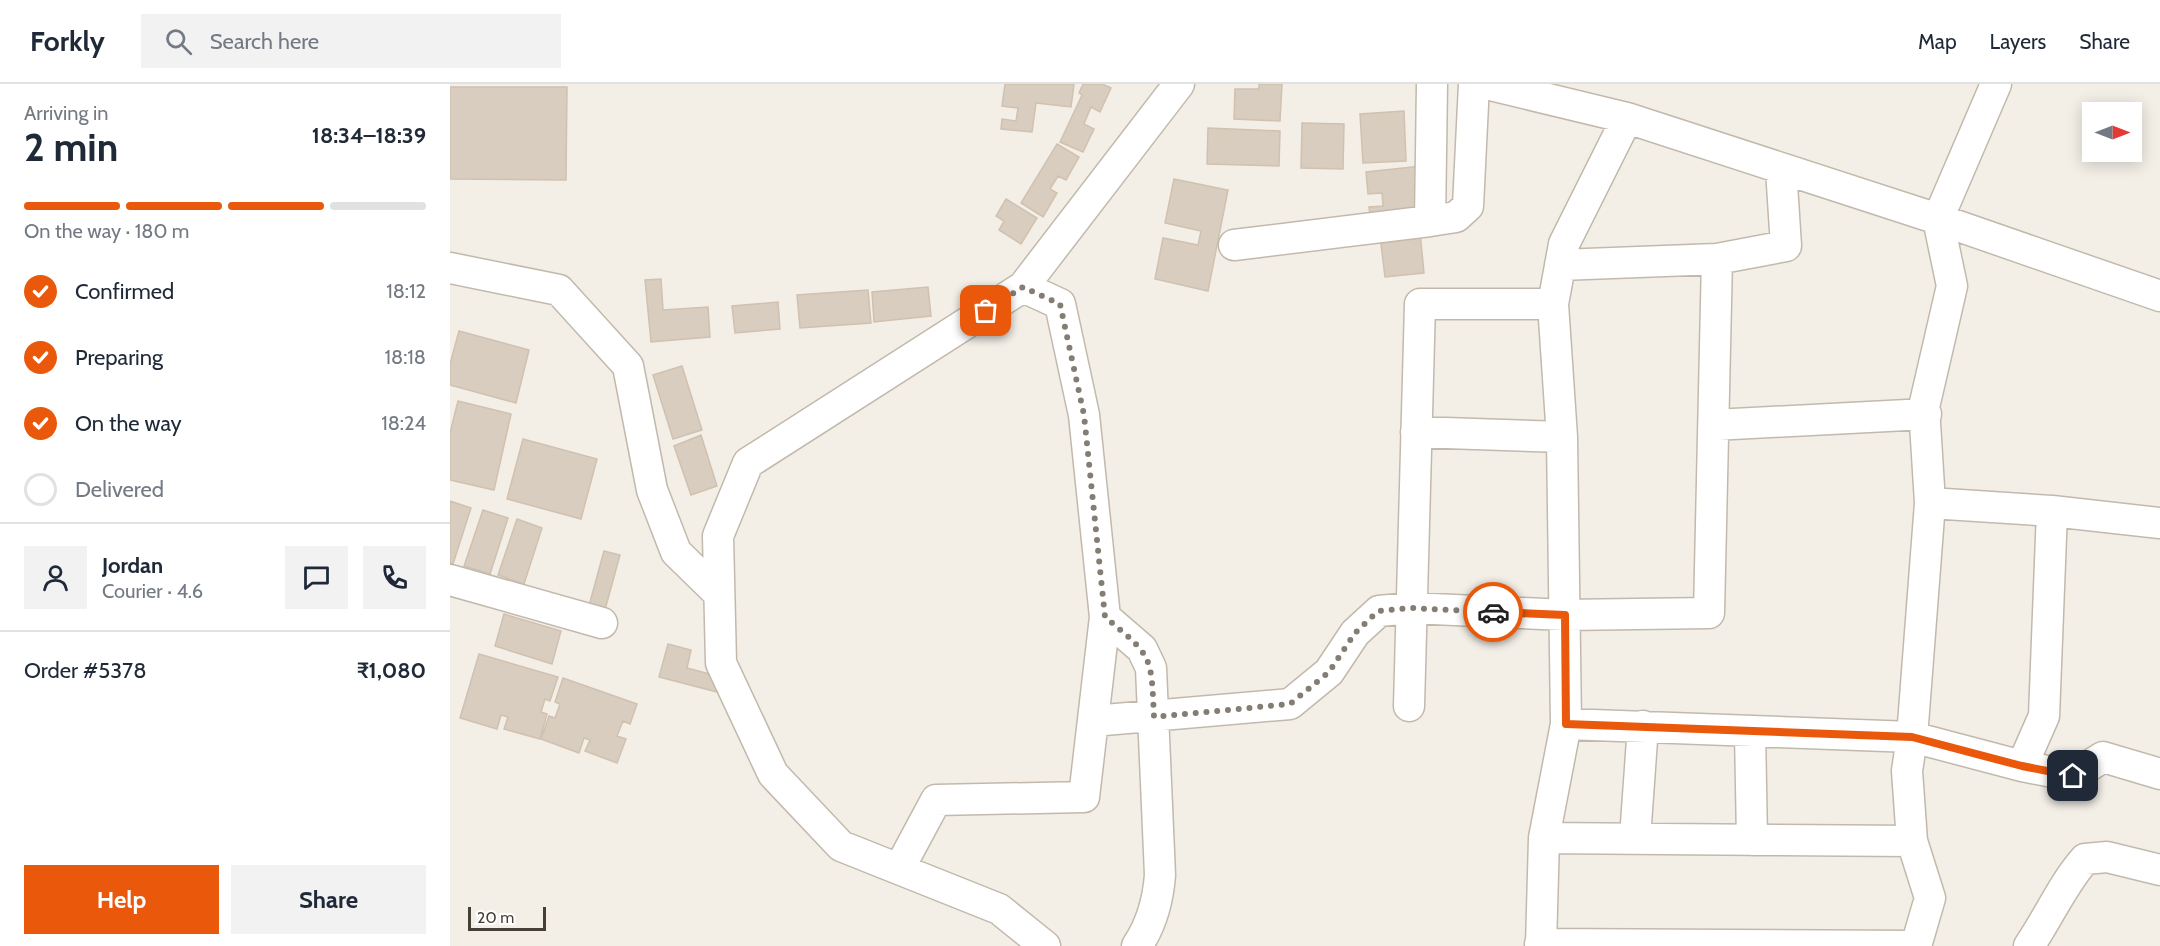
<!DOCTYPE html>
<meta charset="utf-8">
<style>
body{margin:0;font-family:Cabin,sans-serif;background:#f2f2f3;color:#1f2937;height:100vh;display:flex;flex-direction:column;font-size:22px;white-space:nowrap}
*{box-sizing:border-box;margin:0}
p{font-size:20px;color:#747a83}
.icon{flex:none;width:33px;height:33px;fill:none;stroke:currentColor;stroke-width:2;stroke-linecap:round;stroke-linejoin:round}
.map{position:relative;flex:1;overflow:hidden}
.panel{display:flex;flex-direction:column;background:#fff;width:450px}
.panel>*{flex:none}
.needle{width:39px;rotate:90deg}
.controls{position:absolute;left:1632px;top:18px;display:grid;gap:12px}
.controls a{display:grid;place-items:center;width:60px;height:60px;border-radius:0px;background:#fff;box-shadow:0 3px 15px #0003;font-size:30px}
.scale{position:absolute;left:18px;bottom:15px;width:78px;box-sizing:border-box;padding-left:6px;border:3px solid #463f36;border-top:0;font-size:16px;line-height:21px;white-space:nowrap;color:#463f36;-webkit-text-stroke:4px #fff;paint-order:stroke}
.pin{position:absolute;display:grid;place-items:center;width:51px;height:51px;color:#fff;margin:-26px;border-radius:12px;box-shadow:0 3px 9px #0006}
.courier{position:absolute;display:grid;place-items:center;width:60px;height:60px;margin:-30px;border:4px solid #ea580c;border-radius:50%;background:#fff;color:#222;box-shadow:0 2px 8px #0007}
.head em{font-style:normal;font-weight:700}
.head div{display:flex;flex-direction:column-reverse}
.head{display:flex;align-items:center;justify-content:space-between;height:102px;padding:0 24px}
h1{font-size:39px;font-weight:700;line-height:45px}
.bar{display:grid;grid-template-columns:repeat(4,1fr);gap:9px 6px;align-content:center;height:72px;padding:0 24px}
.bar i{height:8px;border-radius:4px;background:#e0e1e3}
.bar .active{background:#ea580c}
.bar p{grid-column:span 4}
.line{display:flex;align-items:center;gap:15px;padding:0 24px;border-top:2px solid #e0e1e3}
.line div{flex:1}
.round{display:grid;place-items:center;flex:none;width:63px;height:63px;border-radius:0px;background:#f2f2f3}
ol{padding:0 24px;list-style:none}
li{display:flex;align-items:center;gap:18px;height:66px}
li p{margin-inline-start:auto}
li .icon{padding:6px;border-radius:50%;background:#ea580c;color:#fff;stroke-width:4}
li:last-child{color:#747a83}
li i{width:33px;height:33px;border:3px solid #e0e1e3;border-radius:50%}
.cta{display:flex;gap:12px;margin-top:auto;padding:12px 24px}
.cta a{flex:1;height:69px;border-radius:0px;background:#ea580c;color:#fff;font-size:24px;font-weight:700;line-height:69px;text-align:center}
.cta a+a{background:#f2f2f3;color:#1f2937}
header{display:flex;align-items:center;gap:36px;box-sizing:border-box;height:84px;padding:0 30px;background:#fff;border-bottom:2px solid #e0e1e3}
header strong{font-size:28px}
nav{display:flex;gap:33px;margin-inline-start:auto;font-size:21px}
.search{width:420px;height:54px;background:#f2f2f3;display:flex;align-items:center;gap:15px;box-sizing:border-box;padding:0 21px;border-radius:0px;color:#747a83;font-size:22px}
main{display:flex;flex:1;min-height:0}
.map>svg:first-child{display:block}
</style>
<header>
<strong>Forkly</strong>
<div class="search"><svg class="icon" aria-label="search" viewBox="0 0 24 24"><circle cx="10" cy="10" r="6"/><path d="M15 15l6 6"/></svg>Search here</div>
<nav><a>Map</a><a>Layers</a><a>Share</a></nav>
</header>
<main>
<section class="panel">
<div class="head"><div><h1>2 min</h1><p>Arriving in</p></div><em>18:34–18:39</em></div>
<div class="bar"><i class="active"></i><i class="active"></i><i class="active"></i><i></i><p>On the way · 180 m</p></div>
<ol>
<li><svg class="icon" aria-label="check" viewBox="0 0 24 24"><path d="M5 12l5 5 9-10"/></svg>Confirmed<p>18:12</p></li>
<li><svg class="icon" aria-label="check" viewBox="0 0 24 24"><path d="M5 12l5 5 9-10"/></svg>Preparing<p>18:18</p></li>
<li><svg class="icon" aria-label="check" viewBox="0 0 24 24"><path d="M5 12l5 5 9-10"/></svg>On the way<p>18:24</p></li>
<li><i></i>Delivered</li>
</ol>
<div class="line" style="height:108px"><a class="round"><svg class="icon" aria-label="person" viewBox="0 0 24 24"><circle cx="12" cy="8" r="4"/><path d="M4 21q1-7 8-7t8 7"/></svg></a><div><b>Jordan</b><p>Courier · 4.6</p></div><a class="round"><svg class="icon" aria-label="chat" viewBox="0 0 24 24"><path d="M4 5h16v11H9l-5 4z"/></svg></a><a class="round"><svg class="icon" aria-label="phone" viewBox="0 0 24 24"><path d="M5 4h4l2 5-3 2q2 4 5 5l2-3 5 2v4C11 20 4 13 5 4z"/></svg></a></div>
<div class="line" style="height:78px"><div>Order #5378</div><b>₹1,080</b></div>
<div class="cta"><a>Help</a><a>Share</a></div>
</section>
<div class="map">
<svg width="1710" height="862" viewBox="0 0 1710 862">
<rect width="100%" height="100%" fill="#f3efe7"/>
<path fill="#d8cdbf" stroke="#d0c1b0" stroke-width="1.5" d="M555 0H624L621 23 586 19 582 48 551 45 552 35 566 37 568 24 552 22Z
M633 0H652L661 4 650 28 641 23 634 40 644 45 633 68 610 58 632 11 629 9Z
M809 0H832L830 37 784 35 785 5H809Z
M0 3H117L116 96 0 95Z
M954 27 956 77 913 79 910 30Z
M852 39 894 40 893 85 851 84Z
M758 44 830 47 829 82 757 80Z
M607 60 629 73 616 96 608 92 600 105 607 109 593 133 571 119Z
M971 82 975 125 920 131 919 123 933 122 932 109 918 110 916 88Z
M724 95 778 106 758 207 705 195 713 154 748 161 751 147 715 139Z
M556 115 587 134 571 160 549 146 554 137 546 132Z
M970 148 974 189 935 193 930 152Z
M211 195 213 226 258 223 260 253 201 258 195 196Z
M478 203 481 232 424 238 422 208Z
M418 206 421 239 350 244 347 211Z
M328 218 330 245 285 249 282 222Z
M9 247 79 266 66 319 0 301V280Z
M232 282 252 346 223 355 203 291Z
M8 317 61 330 44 406 0 396V349Z
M251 351 267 402 241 411 224 362Z
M73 355 147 375 131 435 57 415Z
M0 417 21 424 3 480 0 479Z
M33 426 58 434 40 490 14 482Z
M67 435 92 444 74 500 48 491Z
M154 467 170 471 153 533 137 529Z
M54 530 111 547 102 580 45 562Z
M218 560 241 566 237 584 271 593 267 608 209 593Z
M29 570 108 593 100 617 95 615 91 628 97 630 90 655 54 645 58 633 51 631 47 645 10 634Z
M113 594 187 620 180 640 173 637 167 652 176 655 167 679 135 667 140 656 134 654 129 669 91 655 99 632 105 634 110 620 105 618Z"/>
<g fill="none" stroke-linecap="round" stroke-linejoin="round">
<g stroke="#c2b9ac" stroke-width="33">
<path id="street" d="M1036 0 1177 34 1488 135 1710 212
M980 137 1006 133 1018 122 1024 0
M784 161 980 137 982 0
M1110 181 1267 175
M0 184 109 206 178 282 202 406 226 468 269 510
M1264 341 1476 330
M966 348 1112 353
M1480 419 1602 427
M1710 439 1602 427 1594 632 1572 682 1623 692 1653 673 1710 690
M0 496 152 539
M655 533 692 565 701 584 710 791C708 817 702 840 687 862
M959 622 970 220H1103
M643 637 840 620 879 588 905 549 929 527 961 524 1115 531 1259 529 1267 175 1336 162 1331 85
M1116 640 1462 653 1572 682
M1300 647 1302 756
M1094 754 1462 757
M1185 754 1193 642
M449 785 486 716 634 713 655 533 634 331 610 220 573 203
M1090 860 1466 862
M595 862 549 825 391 762 323 690 271 579 268 452 298 379 573 203 729 0
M1091 862 1094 754 1116 640 1112 353 1103 220 1114 160 1177 34
M1466 862 1480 814 1462 757 1457 687 1462 653 1480 419 1474 323 1502 202 1488 135 1546 0
M1579 862C1599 833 1612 801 1635 775L1657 773 1710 786"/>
</g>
<use href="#street" stroke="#fff" stroke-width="30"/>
</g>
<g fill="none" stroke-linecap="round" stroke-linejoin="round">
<path stroke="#837d74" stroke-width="6" stroke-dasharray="0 10.8" d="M536 227 573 203 610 220 634 331 655 533C703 573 701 571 704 633L840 620 879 588 905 549 928 527 961 524 1043 528"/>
<path stroke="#ea580c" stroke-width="8" d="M1043 528 1115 531 1116 640 1462 653 1572 682 1623 692"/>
</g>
</svg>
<div class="controls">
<a><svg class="needle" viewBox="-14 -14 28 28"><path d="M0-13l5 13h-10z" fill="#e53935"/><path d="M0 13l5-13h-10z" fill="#747a83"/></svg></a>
</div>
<div class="scale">20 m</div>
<div class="pin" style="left:536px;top:227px;background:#ea580c"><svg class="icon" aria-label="bag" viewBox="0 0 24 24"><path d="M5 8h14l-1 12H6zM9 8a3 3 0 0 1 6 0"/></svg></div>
<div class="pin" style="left:1623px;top:692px;background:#1f2937"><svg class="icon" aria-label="home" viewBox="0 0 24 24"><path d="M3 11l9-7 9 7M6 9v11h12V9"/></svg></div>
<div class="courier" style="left:1043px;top:528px"><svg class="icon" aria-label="car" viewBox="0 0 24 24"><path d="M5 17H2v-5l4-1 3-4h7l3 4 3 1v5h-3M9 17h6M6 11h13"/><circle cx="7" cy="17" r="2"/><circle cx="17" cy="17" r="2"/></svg></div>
</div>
</main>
